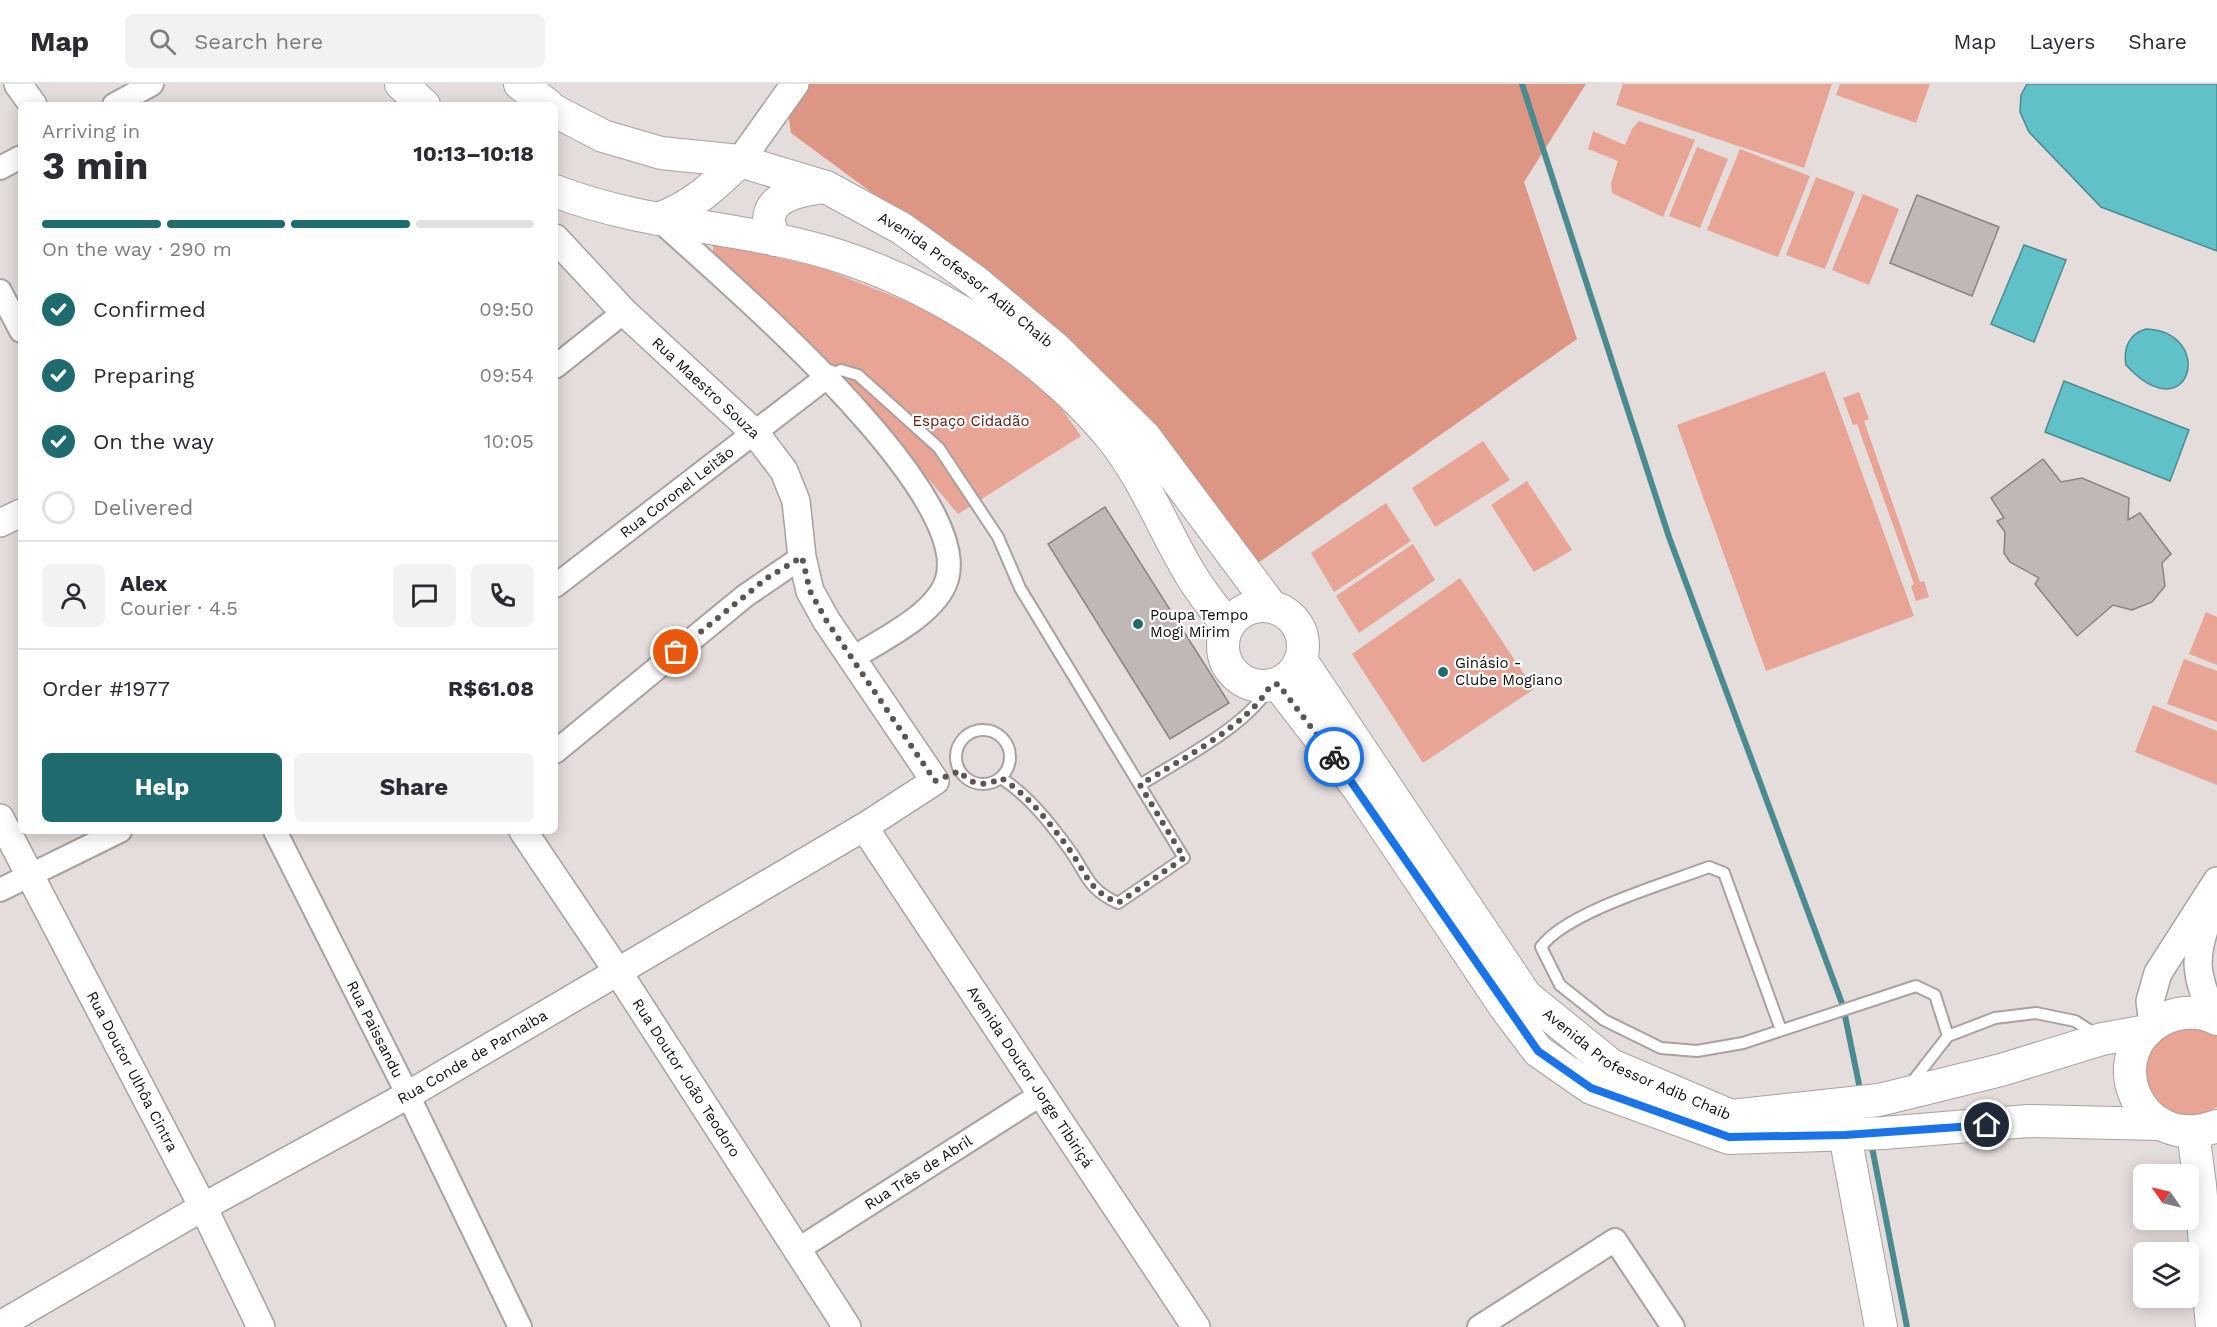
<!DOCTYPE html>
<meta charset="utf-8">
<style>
body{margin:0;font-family:"Work Sans",sans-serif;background:#f2f2f3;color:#2b2b33;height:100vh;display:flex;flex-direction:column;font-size:22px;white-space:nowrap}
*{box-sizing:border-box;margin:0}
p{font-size:20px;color:#7c7c81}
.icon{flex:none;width:33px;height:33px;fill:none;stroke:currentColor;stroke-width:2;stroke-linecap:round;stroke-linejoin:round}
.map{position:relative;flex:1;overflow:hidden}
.sheet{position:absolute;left:18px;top:18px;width:540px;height:732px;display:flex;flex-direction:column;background:#fff;border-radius:9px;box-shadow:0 3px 15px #0003}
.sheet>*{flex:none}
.needle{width:39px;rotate:304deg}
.controls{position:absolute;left:2133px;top:1080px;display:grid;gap:12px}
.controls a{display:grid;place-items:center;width:66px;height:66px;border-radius:9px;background:#fff;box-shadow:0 3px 15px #0003;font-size:30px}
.pin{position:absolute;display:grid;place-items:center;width:51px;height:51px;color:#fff;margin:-26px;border:3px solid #fff;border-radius:50%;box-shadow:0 2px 6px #0007}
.courier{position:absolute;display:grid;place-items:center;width:60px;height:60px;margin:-30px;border:4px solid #1a73e8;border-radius:50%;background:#fff;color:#222;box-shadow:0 2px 8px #0007}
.summary em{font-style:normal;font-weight:700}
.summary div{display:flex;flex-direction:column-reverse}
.summary{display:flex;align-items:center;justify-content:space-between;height:102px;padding:0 24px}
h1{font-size:39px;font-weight:700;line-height:45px}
.bar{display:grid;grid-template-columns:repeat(4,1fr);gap:9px 6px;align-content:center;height:72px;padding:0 24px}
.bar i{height:8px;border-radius:4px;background:#e1e1e2}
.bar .selected{background:#1f6b70}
.bar p{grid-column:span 4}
.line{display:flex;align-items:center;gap:15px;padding:0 24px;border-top:2px solid #e1e1e2}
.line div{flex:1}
.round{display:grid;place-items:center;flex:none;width:63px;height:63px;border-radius:9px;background:#f2f2f3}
ol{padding:0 24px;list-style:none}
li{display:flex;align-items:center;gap:18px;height:66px}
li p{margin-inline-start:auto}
li .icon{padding:6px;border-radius:50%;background:#1f6b70;color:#fff;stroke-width:4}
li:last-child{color:#7c7c81}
li i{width:33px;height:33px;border:3px solid #e1e1e2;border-radius:50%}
.action{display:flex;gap:12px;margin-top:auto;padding:12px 24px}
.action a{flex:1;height:69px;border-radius:9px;background:#1f6b70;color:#fff;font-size:24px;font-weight:700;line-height:69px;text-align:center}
.action a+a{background:#f2f2f3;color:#2b2b33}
header{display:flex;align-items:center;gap:36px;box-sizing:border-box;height:84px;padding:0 30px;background:#fff;border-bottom:2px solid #e1e1e2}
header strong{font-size:28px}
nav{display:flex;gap:33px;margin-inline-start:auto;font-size:21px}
.search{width:420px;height:54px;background:#f2f2f3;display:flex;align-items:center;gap:15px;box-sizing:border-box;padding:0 21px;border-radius:9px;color:#7c7c81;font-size:22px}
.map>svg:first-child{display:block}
</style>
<header>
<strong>Map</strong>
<div class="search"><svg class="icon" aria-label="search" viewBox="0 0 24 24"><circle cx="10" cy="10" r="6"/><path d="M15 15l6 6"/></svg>Search here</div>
<nav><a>Map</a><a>Layers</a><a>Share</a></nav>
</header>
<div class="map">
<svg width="2217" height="1243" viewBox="0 0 2217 1243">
<rect width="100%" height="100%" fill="#e5dddb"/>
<path fill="#e8a494" d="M1623 0H1832L1804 84 1616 21Z
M1840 0H1930L1916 39 1836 11Z
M1639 37 1695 56 1663 133 1612 109 1611 99 1618 77 1588 65 1593 47 1625 61 1632 45Z
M1697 63 1728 75 1700 144 1669 132Z
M1740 65 1810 92 1778 173 1707 146Z
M1816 93 1855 108 1825 185 1786 171Z
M1863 110 1899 125 1869 201 1832 186Z
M713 159 820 183 925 225 998 269 1059 321 1081 352 958 430 841 291 713 174Z
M1825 287 1914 532 1766 587 1677 341Z
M1859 308 1869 335 1864 337 1920 498 1924 497 1929 513 1916 517 1911 502 1914 500 1857 340 1853 341 1843 314Z
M1483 357 1510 396 1435 443 1412 404Z
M1527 397 1572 466 1534 488 1491 421Z
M1386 419 1411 457 1334 508 1311 469Z
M1413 460 1435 496 1359 549 1336 512Z
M1460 494 1534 605 1423 679 1352 570Z
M2206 528 2217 533V581L2189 570Z
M2184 575 2217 587V638L2167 620Z
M2153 621 2217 647V701L2135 668Z
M2172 940 2217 946V1023L2198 1033 2167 1029 2145 1007 2141 975Z"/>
<path fill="#dd9584" d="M808 0H1586L1524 98 1577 255 1258 479 890 122 791 49 788 28Z"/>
<path fill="#61c1c8" stroke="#498b90" stroke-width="1.5" d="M2027 0H2217V167L2101 123 2029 48 2020 28 2021 11Z
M2024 161 2066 176 2034 258 1991 240Z
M2146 245C2217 248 2190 350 2126 281 2123 264 2129 250 2146 245Z
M2064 297 2189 346 2170 397 2045 348Z"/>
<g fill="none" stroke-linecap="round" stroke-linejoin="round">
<path stroke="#498b90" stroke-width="6" d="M1522 0 1669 453 1843 922 1861 1010
M1871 1058 1907 1243"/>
</g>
<path fill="#c0b8b6" stroke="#8a8381" stroke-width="1.5" d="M1917 111 1999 143 1972 212 1890 179Z
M2043 375 2061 398 2082 394 2129 414 2128 436 2140 429 2171 470 2162 479 2165 502 2152 518 2132 526 2113 521 2077 552 2035 500 2039 494 2010 478 2004 469 2005 448 1997 437 2004 434 1991 414Z
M1105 423 1229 619 1170 655 1048 460Z"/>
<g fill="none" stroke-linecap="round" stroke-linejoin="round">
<g stroke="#a8a19f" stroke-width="14">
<path id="service" d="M828 292 841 286 858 291 939 364 998 453 1020 504 1184 774 1118 819C1087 805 1087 790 1069 765 1050 739 1028 711 1001 694
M956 673a27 27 0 1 1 54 0a27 27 0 1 1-54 0Z
M1140 701C1179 676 1248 642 1270 602
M1781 946 1724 789 1709 783C1667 799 1566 828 1541 863L1560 901 1604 936 1661 964 1697 967 1743 959 1916 902 1935 911 1948 952
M1909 1002 1948 952 1995 934 2036 929 2075 937 2097 951"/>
</g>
<g stroke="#a8a19f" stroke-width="26">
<g id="minor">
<path d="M114 21 152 0"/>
<path d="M0 84 21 73"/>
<path d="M658 135C722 194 973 405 947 495 937 530 881 556 851 575"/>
<path d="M0 207 21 247"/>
<path d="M555 283 624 228"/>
<path id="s1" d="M555 502 828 292"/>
<path d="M555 668 745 512 802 473"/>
<path id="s2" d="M275 747 408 1011 520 1243"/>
<path d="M0 806 120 747"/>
<path id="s3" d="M797 1166 1040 1011"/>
<path d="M1479 1243 1615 1156 1673 1243"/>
</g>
</g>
<g stroke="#a8a19f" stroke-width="30">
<g id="tertiary">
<path d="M18 0 33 21"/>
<path d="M740 77 795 0"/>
<path d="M0 439 21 429"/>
<path id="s4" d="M0 734 203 1123 261 1243"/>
<path id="s5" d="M864 743 1196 1243"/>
<path id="s6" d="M523 747 618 888 847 1243"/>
<path d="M2210 828C2193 873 2194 889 2214 933"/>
<path d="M2153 942 2150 917 2158 889 2217 797"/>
<path id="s7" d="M0 1241 203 1123 408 1011 864 743 935 697 826 536 810 507 802 473 796 417 784 387 756 350 624 228 555 154"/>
</g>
</g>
<g stroke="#a8a19f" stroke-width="34">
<g id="secondary">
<path d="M401 0 424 21"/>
<path d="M520 0 548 21"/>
<path id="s8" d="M555 27 603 52 661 69 740 77 826 103 901 144 975 197 1055 264 1145 353 1271 522"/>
<path d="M555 107C647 143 749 142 842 173 940 205 1045 273 1111 353 1144 394 1162 442 1188 486 1199 506 1214 524 1228 542"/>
<path d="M658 135C692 123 714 102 740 77"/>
<path d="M775 156C754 115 794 107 825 103"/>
<circle cx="1263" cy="562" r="40"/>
<path id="s9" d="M1301 576 1526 912 1611 981 1731 1032 1879 1016 2001 986 2102 955 2147 947"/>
<path d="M1278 600 1359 705 1505 923 1538 967 1591 1004 1729 1054 1884 1049 2028 1037 2158 1040"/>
<path d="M2217 935C2203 927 2183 927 2168 933 2095 964 2136 1072 2217 1042"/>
<path d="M2193 1048 2200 1101 2212 1243"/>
<path d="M1845 1051 1881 1243"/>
</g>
</g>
<use href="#service" stroke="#fff" stroke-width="10"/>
<use href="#minor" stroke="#fff" stroke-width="22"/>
<use href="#tertiary" stroke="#fff" stroke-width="27"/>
<use href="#secondary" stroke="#fff" stroke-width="32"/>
</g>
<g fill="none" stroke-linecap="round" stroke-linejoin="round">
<path stroke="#5b5654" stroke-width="6" stroke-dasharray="0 10.8" d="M676 568 767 494 802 473 810 507 826 536 935 697 960 687C971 702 986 703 1001 694 1028 711 1050 739 1069 765 1087 790 1087 805 1118 819L1184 774 1140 701C1179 676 1248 642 1270 602L1278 600 1334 673"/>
<path stroke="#1a73e8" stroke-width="8" d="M1334 673 1538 967 1591 1004 1729 1053 1845 1051 1987 1041"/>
</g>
<g fill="#1f6b70" stroke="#fff" stroke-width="2">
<circle cx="1138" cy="540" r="6"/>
<circle cx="1443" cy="588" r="6"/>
</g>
<g text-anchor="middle" stroke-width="4.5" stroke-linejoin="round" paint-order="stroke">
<g font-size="15" fill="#100d0c" stroke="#fff">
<text dy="5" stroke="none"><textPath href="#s8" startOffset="452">Avenida Professor Adib Chaib</textPath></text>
<text transform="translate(706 304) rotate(43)" y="5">Rua Maestro Souza</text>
<text dy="5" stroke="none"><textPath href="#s1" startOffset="154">Rua Coronel Leitão</textPath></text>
<text dy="5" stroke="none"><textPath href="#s2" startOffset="222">Rua Paissandu</textPath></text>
<text dy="5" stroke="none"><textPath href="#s7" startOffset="543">Rua Conde de Parnaíba</textPath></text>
<text dy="5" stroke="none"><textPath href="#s9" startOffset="536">Avenida Professor Adib Chaib</textPath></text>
<text dy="5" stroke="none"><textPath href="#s4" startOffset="286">Rua Doutor Ulhôa Cintra</textPath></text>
<text dy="5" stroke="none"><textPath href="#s5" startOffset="300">Avenida Doutor Jorge Tibiriçá</textPath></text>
<text dy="5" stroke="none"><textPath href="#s6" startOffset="296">Rua Doutor João Teodoro</textPath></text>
<text dy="5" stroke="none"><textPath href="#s3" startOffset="144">Rua Três de Abril</textPath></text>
</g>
<g font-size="15" fill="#5a1a0c" stroke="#fff">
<text x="971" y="342">Espaço Cidadão</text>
</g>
<g font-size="15" fill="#100d0c" stroke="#fff" text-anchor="start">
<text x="1150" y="536">Poupa Tempo<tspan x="1150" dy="17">Mogi Mirim</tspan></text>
<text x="1455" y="584">Ginásio -<tspan x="1455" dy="17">Clube Mogiano</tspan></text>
</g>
</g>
</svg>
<div class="controls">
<a><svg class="needle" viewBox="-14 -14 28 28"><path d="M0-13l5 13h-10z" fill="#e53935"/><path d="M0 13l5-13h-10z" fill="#7c7c81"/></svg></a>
<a><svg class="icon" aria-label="layers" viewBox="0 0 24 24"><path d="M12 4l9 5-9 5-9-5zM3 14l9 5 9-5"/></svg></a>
</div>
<div class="pin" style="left:676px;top:568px;background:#ea580c"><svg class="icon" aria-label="bag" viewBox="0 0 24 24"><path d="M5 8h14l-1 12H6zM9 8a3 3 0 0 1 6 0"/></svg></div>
<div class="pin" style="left:1987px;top:1041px;background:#1f2937"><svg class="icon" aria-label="home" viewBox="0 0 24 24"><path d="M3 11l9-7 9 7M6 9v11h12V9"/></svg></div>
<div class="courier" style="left:1334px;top:673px"><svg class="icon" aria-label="bike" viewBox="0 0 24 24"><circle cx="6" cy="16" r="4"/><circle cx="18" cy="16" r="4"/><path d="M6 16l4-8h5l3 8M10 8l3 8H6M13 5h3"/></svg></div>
<section class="sheet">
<div class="summary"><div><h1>3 min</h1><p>Arriving in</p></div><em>10:13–10:18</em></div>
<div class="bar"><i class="selected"></i><i class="selected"></i><i class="selected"></i><i></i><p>On the way · 290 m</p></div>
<ol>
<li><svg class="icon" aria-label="check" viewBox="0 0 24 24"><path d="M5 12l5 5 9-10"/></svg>Confirmed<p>09:50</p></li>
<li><svg class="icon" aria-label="check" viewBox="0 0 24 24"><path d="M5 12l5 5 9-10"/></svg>Preparing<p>09:54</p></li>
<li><svg class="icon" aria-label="check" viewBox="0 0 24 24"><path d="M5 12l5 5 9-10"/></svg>On the way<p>10:05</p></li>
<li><i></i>Delivered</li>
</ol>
<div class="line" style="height:108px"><a class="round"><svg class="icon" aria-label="person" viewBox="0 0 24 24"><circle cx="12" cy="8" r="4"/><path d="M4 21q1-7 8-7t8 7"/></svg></a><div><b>Alex</b><p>Courier · 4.5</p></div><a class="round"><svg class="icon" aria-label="chat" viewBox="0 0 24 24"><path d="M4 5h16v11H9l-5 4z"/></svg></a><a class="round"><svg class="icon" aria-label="phone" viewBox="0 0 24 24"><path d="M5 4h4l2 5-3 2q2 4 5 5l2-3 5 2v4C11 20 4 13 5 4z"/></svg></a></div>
<div class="line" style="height:78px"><div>Order #1977</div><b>R$61.08</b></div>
<div class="action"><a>Help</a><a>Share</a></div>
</section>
</div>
